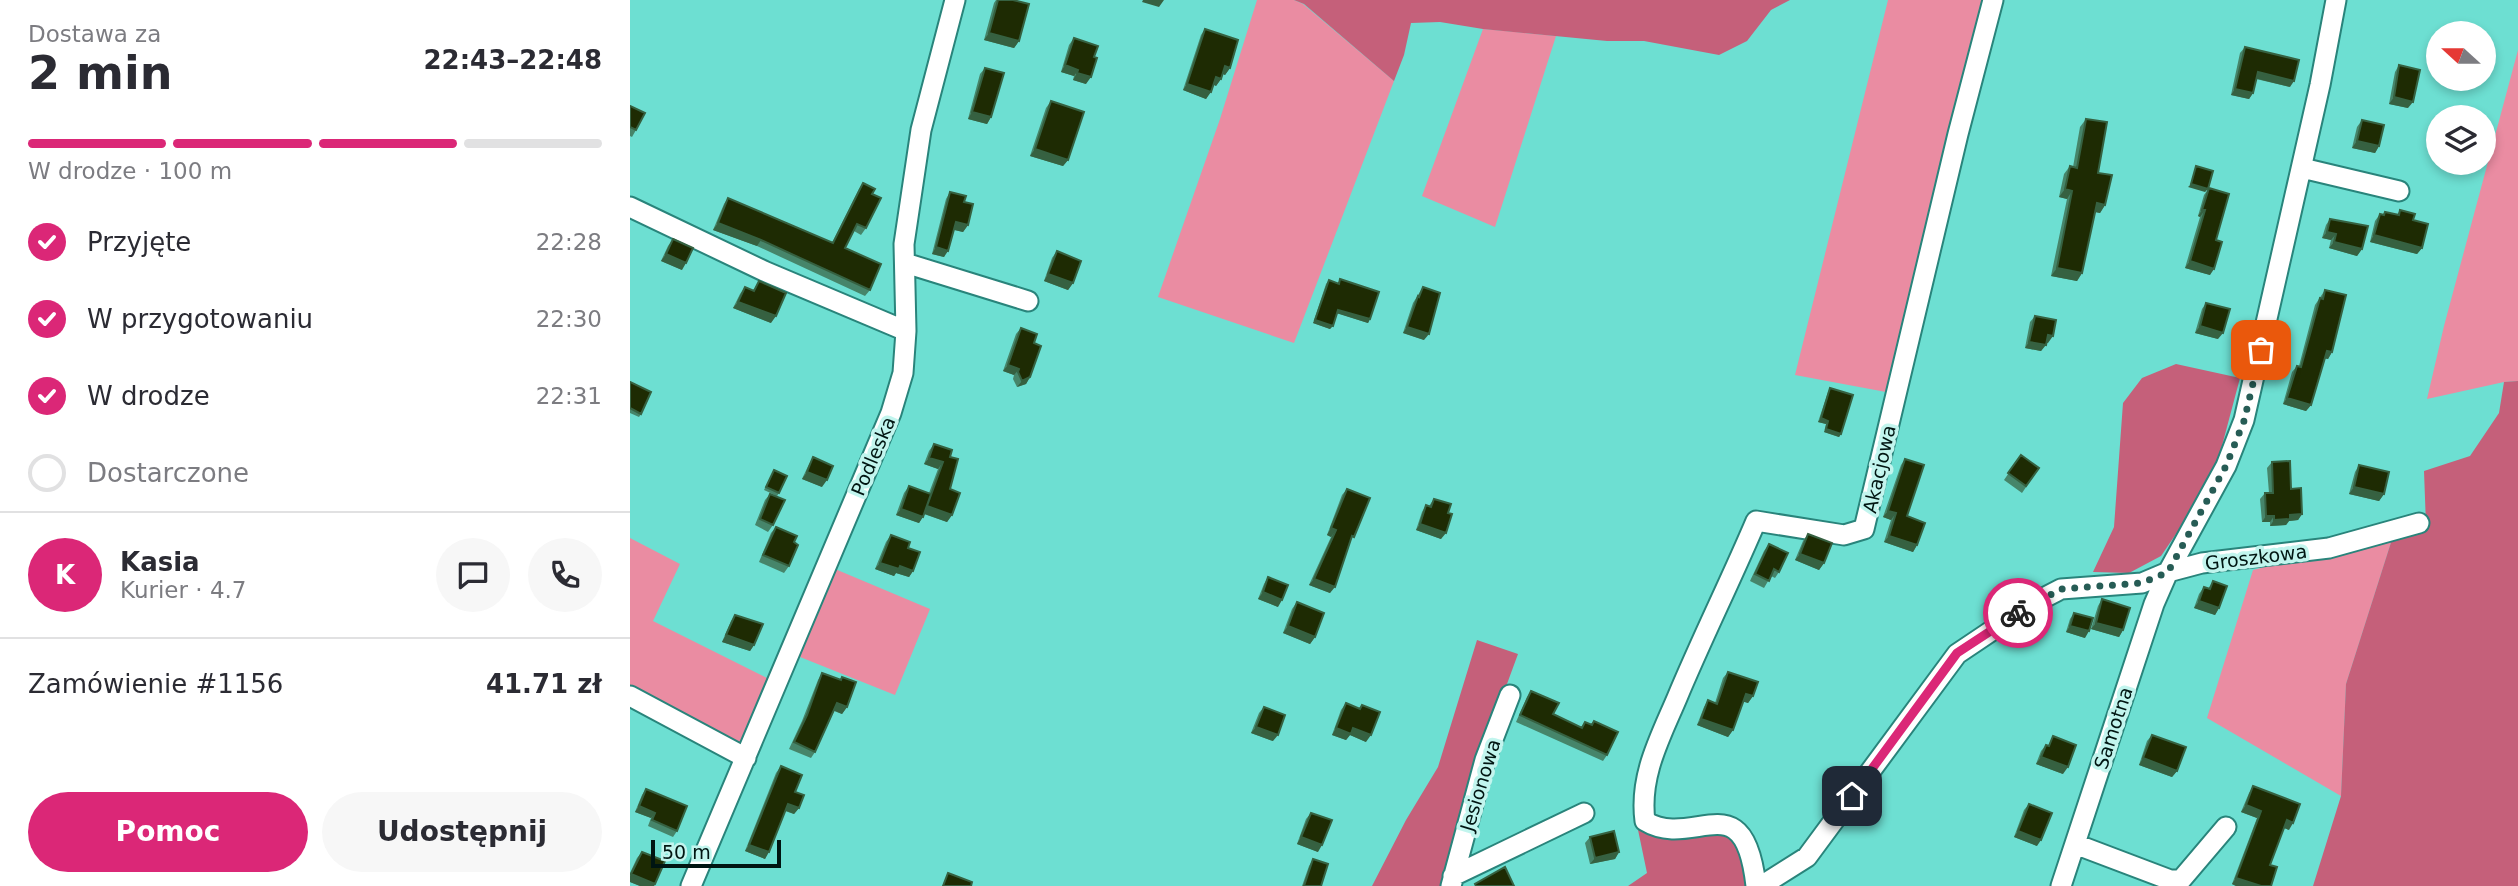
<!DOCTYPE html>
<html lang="pl">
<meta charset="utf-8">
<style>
body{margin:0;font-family:"DejaVu Sans",sans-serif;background:#f7f7f7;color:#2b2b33;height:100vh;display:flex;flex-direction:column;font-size:26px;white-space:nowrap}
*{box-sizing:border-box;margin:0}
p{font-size:23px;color:#7c7c81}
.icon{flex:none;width:38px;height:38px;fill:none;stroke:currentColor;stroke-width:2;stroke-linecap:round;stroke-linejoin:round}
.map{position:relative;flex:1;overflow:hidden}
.sheet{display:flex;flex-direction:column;background:#fff;width:630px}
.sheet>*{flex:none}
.needle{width:46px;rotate:291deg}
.tools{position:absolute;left:1796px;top:21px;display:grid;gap:14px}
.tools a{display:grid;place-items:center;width:70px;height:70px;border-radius:50%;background:#fff;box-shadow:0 4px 10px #0003;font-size:35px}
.scale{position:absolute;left:21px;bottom:18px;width:130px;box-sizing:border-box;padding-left:7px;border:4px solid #001512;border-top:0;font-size:19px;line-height:24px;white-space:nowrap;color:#001512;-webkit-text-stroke:5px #c2f5ee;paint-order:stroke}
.pin{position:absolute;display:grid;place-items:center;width:60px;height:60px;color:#fff;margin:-30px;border-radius:14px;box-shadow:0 4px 10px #0006}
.courier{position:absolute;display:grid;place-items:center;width:70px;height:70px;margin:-35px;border:5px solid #db2777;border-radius:50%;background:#fff;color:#222;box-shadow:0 2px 9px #0007}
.headline em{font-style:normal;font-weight:600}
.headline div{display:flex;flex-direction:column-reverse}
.headline{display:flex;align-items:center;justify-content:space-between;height:119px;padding:0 28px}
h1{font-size:46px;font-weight:600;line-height:52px}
.bar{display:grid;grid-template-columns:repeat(4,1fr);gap:10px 7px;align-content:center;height:84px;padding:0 28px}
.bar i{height:9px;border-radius:5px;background:#e1e1e2}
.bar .on{background:#db2777}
.bar p{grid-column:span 4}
.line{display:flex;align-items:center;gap:18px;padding:0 28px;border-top:2px solid #e1e1e2}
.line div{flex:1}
.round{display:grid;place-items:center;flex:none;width:74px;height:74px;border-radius:37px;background:#f7f7f7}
ol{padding:0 28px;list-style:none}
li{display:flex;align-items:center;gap:21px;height:77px}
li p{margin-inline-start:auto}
li .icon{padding:7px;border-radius:50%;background:#db2777;color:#fff;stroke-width:4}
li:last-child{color:#7c7c81}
li i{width:38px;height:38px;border:4px solid #e1e1e2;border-radius:50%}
.button{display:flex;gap:14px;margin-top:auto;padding:14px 28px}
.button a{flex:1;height:80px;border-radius:42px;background:#db2777;color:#fff;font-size:28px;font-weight:600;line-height:80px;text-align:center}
.button a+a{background:#f7f7f7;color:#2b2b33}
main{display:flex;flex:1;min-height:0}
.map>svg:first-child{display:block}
</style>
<main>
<section class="sheet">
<div class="headline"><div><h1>2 min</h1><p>Dostawa za</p></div><em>22:43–22:48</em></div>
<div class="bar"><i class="on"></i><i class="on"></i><i class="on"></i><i></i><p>W drodze · 100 m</p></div>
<ol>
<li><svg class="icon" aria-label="check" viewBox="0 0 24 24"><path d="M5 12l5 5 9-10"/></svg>Przyjęte<p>22:28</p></li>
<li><svg class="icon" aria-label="check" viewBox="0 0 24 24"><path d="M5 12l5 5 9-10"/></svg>W przygotowaniu<p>22:30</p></li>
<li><svg class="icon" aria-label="check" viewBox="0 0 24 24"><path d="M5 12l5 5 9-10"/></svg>W drodze<p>22:31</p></li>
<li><i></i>Dostarczone</li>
</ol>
<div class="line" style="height:126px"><b class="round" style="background:#db2777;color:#fff">K</b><div><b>Kasia</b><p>Kurier · 4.7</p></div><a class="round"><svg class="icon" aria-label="chat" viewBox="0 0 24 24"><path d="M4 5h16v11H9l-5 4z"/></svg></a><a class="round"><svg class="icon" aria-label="phone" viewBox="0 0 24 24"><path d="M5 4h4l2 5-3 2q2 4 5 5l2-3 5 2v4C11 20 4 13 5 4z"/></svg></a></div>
<div class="line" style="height:91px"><div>Zamówienie #1156</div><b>41.71 zł</b></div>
<div class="button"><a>Pomoc</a><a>Udostępnij</a></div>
</section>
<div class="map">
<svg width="1888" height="886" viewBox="0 0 1888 886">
<rect width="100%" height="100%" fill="#6ddfd2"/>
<path fill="#ea8ca2" d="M627 0H664L673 4 764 81 664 343 528 297 590 119Z
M1258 0H1354L1256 392 1165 375Z
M853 29 926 36 865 227 792 196Z
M1888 50V381L1874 382 1797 399 1814 326Z
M1764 533 1716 684 1711 796 1577 718 1623 570Z
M0 538 50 564 23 621 141 680 111 748 0 688Z
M205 569 300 609 265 695 170 657Z"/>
<path fill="#c5607a" d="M664 0H1160L1141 10 1117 41 1089 55 1014 41H977L853 29 810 22 781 23 774 55 764 81 674 4Z
M1546 364 1610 378 1589 457 1548 531 1531 556 1499 573 1463 572 1484 527 1493 403 1512 378Z
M1888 381V886H1683L1711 796 1716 684 1764 533 1796 525 1794 471 1840 456 1869 413 1874 382Z
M847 640 888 654 849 760 816 886H742L776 820 808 767Z
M1007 825 1083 830 1106 841 1115 865V886H998L1017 873Z"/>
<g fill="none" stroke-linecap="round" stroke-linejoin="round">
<g stroke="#29847b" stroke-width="23">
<path id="minor" d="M1672 168 1769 191
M0 207 134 271 276 331
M275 263 398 301
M0 696 116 758
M1445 844 1540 880H1551L1596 827
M823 876 954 813
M61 886 261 413 273 373 276 331 274 244 291 130 325 0
M821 886 855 760 880 695
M1126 886C1114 779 1064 851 1015 821 1009 776 1030 738 1047 698 1072 638 1101 580 1126 521L1214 535 1234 529 1328 134 1363 0
M1131 886 1177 857 1327 654 1400 605 1431 589 1512 583 1538 572 1572 563 1699 548 1789 523
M1431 886 1524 604 1538 572 1596 466 1614 420 1690 85 1706 0"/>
</g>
<use href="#minor" stroke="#fff" stroke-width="19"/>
</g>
<path fill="#46856a" d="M366 0H383L389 41 384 48 354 40 364 3Z
M575 29 600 68 595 75 593 74 591 79 586 86 584 84 576 99 553 90 571 35Z
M444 38 456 84 443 80 444 76 431 72 439 45Z
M1615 47 1660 87 1626 79 1623 93 1619 99 1601 95 1610 53Z
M1769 65 1778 108 1759 104 1765 72Z
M355 68 361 117 357 124 338 119 350 74Z
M421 101 438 160 433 166 400 156 416 108Z
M0 106 6 130 2 137 0 136Z
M1456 119 1475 205 1470 213 1465 212 1452 273 1447 281 1421 276 1437 199 1429 197 1434 174 1440 166 1443 167 1450 127Z
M1732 120 1749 146 1745 153 1722 148 1727 127Z
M233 183 242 194 236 228 231 235 224 231 215 248 240 290 235 296 127 246 83 230 94 204 98 198 202 243 229 189Z
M1579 188 1586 240 1580 275 1555 268 1570 217 1568 216 1574 195Z
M320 192 334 202 338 225 333 232 324 230 314 257 302 254 316 199Z
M1770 210 1783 220 1792 248 1787 254 1740 242 1745 221 1750 214 1753 215 1755 212 1767 215Z
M1700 219 1732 249 1727 256 1699 248 1701 240 1692 238 1696 225Z
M43 239 52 270 31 261 38 246Z
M427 251 443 283 438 290 414 281 422 258Z
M710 279 740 319 738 323 707 313 700 329 683 323 696 284 699 280 708 283Z
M129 281 141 323 103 308 110 294 115 287 123 291Z
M793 287 794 340 773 333 783 303Z
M1695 290 1702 352 1698 359 1695 358 1681 405 1676 411 1653 404 1662 372 1667 366H1669L1685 305Z
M1576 303 1588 339 1565 333 1572 309Z
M1405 316 1418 343H1416L1411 351 1395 348 1400 322Z
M391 328 404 343 400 377 396 384 387 387 383 379 384 375 373 371 386 334Z
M0 382 11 414 9 417 0 413Z
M1200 388 1211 434 1209 437 1194 432 1196 424 1188 422 1198 392Z
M304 444 320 457V489L322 515 317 522 294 514 289 523 266 515 274 493 279 486 299 493 308 469 294 464 299 451Z
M1391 455 1409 468 1392 493 1374 480Z
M183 457 192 487 172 479 179 464Z
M1275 459 1277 516 1287 545 1283 552 1254 542 1261 520 1253 517 1271 465Z
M1642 462 1661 489 1672 514 1668 520 1659 521 1656 525 1640 526V522H1632L1630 499 1635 493H1639L1637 468Z
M1729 465 1754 494 1749 501 1719 494 1725 472Z
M144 470 149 493 147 496 134 490Z
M717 489 719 544 700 593 679 585 701 537 697 535 712 495Z
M140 494 143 525 138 532 125 525 135 500Z
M804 499 818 513 811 539 786 530 792 512 796 505 799 506Z
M146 527 164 542 159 566 154 573 129 562 141 533Z
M1178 534 1194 563 1189 570 1165 560 1173 541Z
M261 535 283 571 279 577 266 573 264 576 245 569 256 542Z
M1139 544 1149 572 1145 578 1141 576 1134 588 1120 581 1134 551Z
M638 577 648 607 628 599 634 584Z
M1583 581 1589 608 1585 615 1564 608 1569 594 1574 587 1578 589Z
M1472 599 1493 630 1489 637 1461 629 1468 606Z
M667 602 685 637 680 644 653 633 662 609Z
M1444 613 1455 638 1436 632 1440 619Z
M105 615 124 645 120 651 92 642 101 621Z
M1098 672 1123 696 1118 703 1113 701 1103 730 1098 737 1067 725 1074 707 1078 700 1085 703 1093 678Z
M192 673 210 680 212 677 217 707 212 714 204 711 185 752 181 758 159 749 172 721 188 680Z
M901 691 923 714 951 727 955 722 961 724 964 721 977 755 973 761 886 722 897 697Z
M716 703 729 709 732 705 736 742 720 735 716 740 702 735 711 710Z
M634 707 643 741 621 733 629 713Z
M1522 735 1547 771 1542 777 1509 765 1517 741Z
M1423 736 1433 774 1406 764 1411 751 1416 745 1418 746Z
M151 766 165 792 169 808 164 814 155 811 135 859 115 851 146 773Z
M1623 786 1659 830 1654 828 1640 865 1641 886H1606L1602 884 1627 818 1611 812 1619 793Z
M16 789 47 831 43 837 18 826 21 818 5 812 12 795Z
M1399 804 1407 846 1384 837 1394 810Z
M681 813 688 852 667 844 676 819Z
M960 837 989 852 985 859 960 864 955 843Z
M12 852 25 884 24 886H10L0 882V873L7 858Z
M683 859 691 886H672L679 866Z"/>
<path fill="#366141" d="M513 0H534L529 7 512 2Z
M359 33 389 41 384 48 354 40Z
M435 65 448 70 444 76 431 72Z
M595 66 600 68 595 75 591 73Z
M1628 72 1664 81 1660 87 1624 78Z
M447 73 461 77 456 84 443 80Z
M586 77 591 79 586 86 582 84Z
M557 84 581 92 576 99 553 90Z
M1605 89 1623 93 1619 99 1601 95Z
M1764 97 1783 102 1778 108 1759 104Z
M342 112 361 117 357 124 338 119Z
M1727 141 1749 146 1745 153 1722 148Z
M405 149 438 160 433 166 400 156Z
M1561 184 1578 189 1575 192 1558 187Z
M1435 189 1442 191 1437 199 1429 197Z
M1467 203 1475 205 1470 213 1461 211Z
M1572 210H1575L1570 217 1568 216Z
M326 222 338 225 333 232 321 229Z
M88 223 131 240 127 246 83 230Z
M1697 232 1706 234 1701 240 1692 238Z
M1744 235 1792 248 1787 254 1740 242Z
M1704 242 1732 249 1727 256 1699 248Z
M306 247 318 251 314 257 302 254Z
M36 254 56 263 52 270 31 261Z
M1560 261 1584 269 1580 275 1555 268Z
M1427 268 1452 273 1447 281 1421 276Z
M418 274 443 283 438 290 414 281Z
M108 302 146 316 141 323 103 308Z
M708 310 740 319 738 323 706 313Z
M685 320 703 326 700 329 683 323Z
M1570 326 1593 333 1588 339 1565 333Z
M777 327 799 334 794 340 773 333Z
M1418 335 1423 336 1418 343 1413 342Z
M1399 342 1416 345 1411 351 1395 348Z
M1697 351 1702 352 1698 359 1692 358Z
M378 365 389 369 384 375 373 371Z
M400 377 396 384 387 387 392 381Z
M1657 398 1681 405 1676 411 1653 404Z
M1191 418 1198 421 1196 424 1188 422Z
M1196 429 1211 434 1209 437 1194 432Z
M299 458 313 462 308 469 294 464Z
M177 472 197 480 192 487 172 479Z
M1724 487 1754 494 1749 501 1719 494Z
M297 506 322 515 317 522 292 513Z
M271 509 293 517 289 523 266 515Z
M1258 511 1266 513 1261 520 1253 517Z
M1672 514 1668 520 1659 521 1656 525 1640 526 1644 520 1660 515Z
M1636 516H1644L1640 522H1632Z
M790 524 816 533 811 539 786 530Z
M701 528 706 530 701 537 697 535Z
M1259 536 1287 545 1283 552 1254 542Z
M1170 554 1194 563 1189 570 1165 560Z
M250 563 270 566 283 571 279 577 266 573 264 576 245 569Z
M684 579 705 587 700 593 679 585Z
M633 592 652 600 648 607 628 599Z
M1569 601 1589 608 1585 615 1564 608Z
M1466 623 1493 630 1489 637 1461 629Z
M658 626 685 637 680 644 653 633Z
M1440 626 1459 631 1455 638 1436 632Z
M96 635 124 645 120 651 92 642Z
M1116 694 1123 696 1118 703 1111 701Z
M207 703 217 707 212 714 203 710Z
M1071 719 1103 730 1098 737 1067 725Z
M626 727 648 735 643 741 621 733Z
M706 728H723L741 735 736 742 720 735 716 740 702 735Z
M1411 757 1438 767 1433 774 1406 764Z
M1513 758 1547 771 1542 777 1509 765Z
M158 804 169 808 164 814 154 810Z
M1616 805 1631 811 1627 818 1611 812Z
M9 806 25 813 21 818 5 812Z
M1657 820 1663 823 1659 830 1652 827Z
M1388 831 1411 840 1407 846 1384 837Z
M671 837 692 845 688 852 667 844Z
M119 845 139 852 135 859 115 851Z
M989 852 985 859 960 864 965 858Z
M1 874 25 884 24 886H10L0 882V876Z
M1606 878 1631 886H1606L1602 884Z"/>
<path fill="#1e2b03" stroke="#366141" stroke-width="2" d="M368 0H383L399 4 389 41 359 33Z
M575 29 608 40 600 68 595 66 591 79 586 77 581 92 557 84Z
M444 38 468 46 464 57 467 58 461 77 447 73 448 70 435 65Z
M1615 47 1669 60 1664 81 1628 72 1623 93 1605 89Z
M1769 65 1790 70 1783 102 1764 97Z
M355 68 374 73 361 117 342 112Z
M421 101 454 112 438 160 405 149Z
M0 106 15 113 6 130 0 127Z
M1456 119 1477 122 1468 173 1482 175 1475 205 1467 203 1452 273 1427 268 1442 191 1435 189 1440 166 1447 168Z
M1732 120 1754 125 1749 146 1727 141Z
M1566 166 1583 171 1578 189 1561 184Z
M233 183 245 189 242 194 251 198 236 228 227 224 215 248 251 264 240 290 131 240 88 223 98 198 203 243Z
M1579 188 1599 194 1586 240 1592 242 1584 269 1560 261 1575 210H1572Z
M320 192 336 196 334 202 343 204 338 225 326 222 318 251 306 247Z
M1770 210 1785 214 1783 220 1798 224 1792 248 1744 235 1750 214 1754 215 1755 212 1769 215Z
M1700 219 1738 226 1732 249 1704 242 1706 234 1697 232Z
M43 239 63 248 56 263 36 254Z
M427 251 451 261 443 283 418 274Z
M710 279 749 292 740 319 708 310 703 326 685 320 699 280 709 284Z
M129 281 156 293 146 316 108 302 115 287 124 291Z
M793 287 810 293 799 334 777 327 788 296 789 297Z
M1695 290 1716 295 1702 352 1697 351 1681 405 1657 398 1667 366 1671 367 1690 298 1693 299Z
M1576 303 1600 309 1593 333 1570 326Z
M1405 316 1426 320 1423 336 1418 335 1416 345 1399 342Z
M391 328 407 334 404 343 411 346 400 377 392 381 388 372 389 369 378 365Z
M0 382 21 392 11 414 0 408Z
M1200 388 1223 395 1211 434 1196 429 1198 421 1191 418Z
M304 444 322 450 320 457 328 459 320 489 330 493 322 515 297 506 313 462 299 458Z
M1391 455 1409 468 1396 486 1378 473Z
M183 457 203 466 197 480 177 472Z
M1275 459 1294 465 1277 516 1295 523 1287 545 1259 536 1266 513 1258 511Z
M1660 461 1661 489 1671 488 1672 514 1660 515V519L1644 520V516H1636L1635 493H1643L1642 462Z
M1729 465 1759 472 1754 494 1724 487Z
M144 470 157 476 149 493 136 487Z
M279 486 301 494 293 517 271 509Z
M717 489 740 498 724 537 722 536 705 587 684 579 706 530 701 528Z
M140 494 155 500 143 525 130 519Z
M804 499 821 504 818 513 822 514 816 533 790 524 796 505 801 507Z
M146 527 167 536 164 542 168 545 159 566 133 555Z
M1178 534 1202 543 1194 563 1170 554Z
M261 535 280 542 278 548 290 552 283 571 270 566 269 569 250 563Z
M1139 544 1158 553 1149 572 1144 569 1139 581 1125 574Z
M638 577 658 585 652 600 633 592Z
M1583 581 1597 586 1589 608 1569 601 1574 587 1580 589Z
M1472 599 1500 608 1493 630 1466 623Z
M667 602 694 613 685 637 658 626Z
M1444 613 1463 618 1459 631 1440 626Z
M105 615 133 624 124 645 96 635Z
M1098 672 1128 682 1123 696 1116 694 1103 730 1071 719 1078 700 1087 704Z
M192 673 211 680 212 677 226 682 217 707 207 703 185 752 164 742 177 715Z
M901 691 929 703 923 714 952 728 955 722 962 725 964 721 988 732 977 755 890 715Z
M716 703 730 709 732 705 750 712 741 735 723 728 721 734 706 728Z
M634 707 655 715 648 735 626 727Z
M1522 735 1556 747 1547 771 1513 758Z
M1423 736 1446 745 1438 767 1411 757 1416 745 1419 746Z
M151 766 172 775 165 792 174 795 169 808 158 804 139 852 119 845Z
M1623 786 1670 804 1663 823 1657 820 1640 865 1647 867 1641 886H1631L1606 878 1631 811 1616 805Z
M16 789 57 806 47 831 22 820 25 813 9 806Z
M1399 804 1422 813 1411 840 1388 831Z
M681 813 702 820 692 845 671 837Z
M984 831 989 852 965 858 960 837Z
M12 852 35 861 25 884 1 874Z
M683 859 698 864 691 886H674Z
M875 867 884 886H846L845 884Z
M318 873 342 882 341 886H313Z"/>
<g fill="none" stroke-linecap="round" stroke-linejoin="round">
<path stroke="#265c55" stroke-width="7" stroke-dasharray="0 12.6" d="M1388 613 1431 589 1512 583 1538 572 1596 466 1614 421 1631 350"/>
<path stroke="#db2777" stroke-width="9" d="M1222 796 1327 653 1388 613"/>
</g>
<g text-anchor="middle" stroke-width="7" stroke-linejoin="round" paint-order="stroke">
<g font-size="19" fill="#001512" stroke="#c2f5ee">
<text transform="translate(243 456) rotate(-67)" y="7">Podleska</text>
<text transform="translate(1249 469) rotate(-77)" y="7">Akacjowa</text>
<text transform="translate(1626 557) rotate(-7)" y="7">Groszkowa</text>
<text transform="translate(1483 728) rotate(-72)" y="7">Samotna</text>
<text transform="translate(850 785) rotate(-73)" y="7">Jesionowa</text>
</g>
</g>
</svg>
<div class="tools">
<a><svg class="needle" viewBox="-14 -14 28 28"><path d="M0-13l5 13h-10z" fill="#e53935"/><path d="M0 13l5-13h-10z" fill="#7c7c81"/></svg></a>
<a><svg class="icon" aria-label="layers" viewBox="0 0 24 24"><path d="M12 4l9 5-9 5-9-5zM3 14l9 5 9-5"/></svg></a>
</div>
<div class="scale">50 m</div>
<div class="pin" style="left:1631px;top:350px;background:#ea580c"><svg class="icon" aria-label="bag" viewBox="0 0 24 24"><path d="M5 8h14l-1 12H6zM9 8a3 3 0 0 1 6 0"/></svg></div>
<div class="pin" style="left:1222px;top:796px;background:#1f2937"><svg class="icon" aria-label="home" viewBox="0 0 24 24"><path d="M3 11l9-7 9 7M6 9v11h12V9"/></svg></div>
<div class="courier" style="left:1388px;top:613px"><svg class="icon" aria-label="bike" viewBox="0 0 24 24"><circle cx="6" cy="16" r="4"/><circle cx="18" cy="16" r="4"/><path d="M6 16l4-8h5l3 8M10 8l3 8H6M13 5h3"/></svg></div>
</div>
</main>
